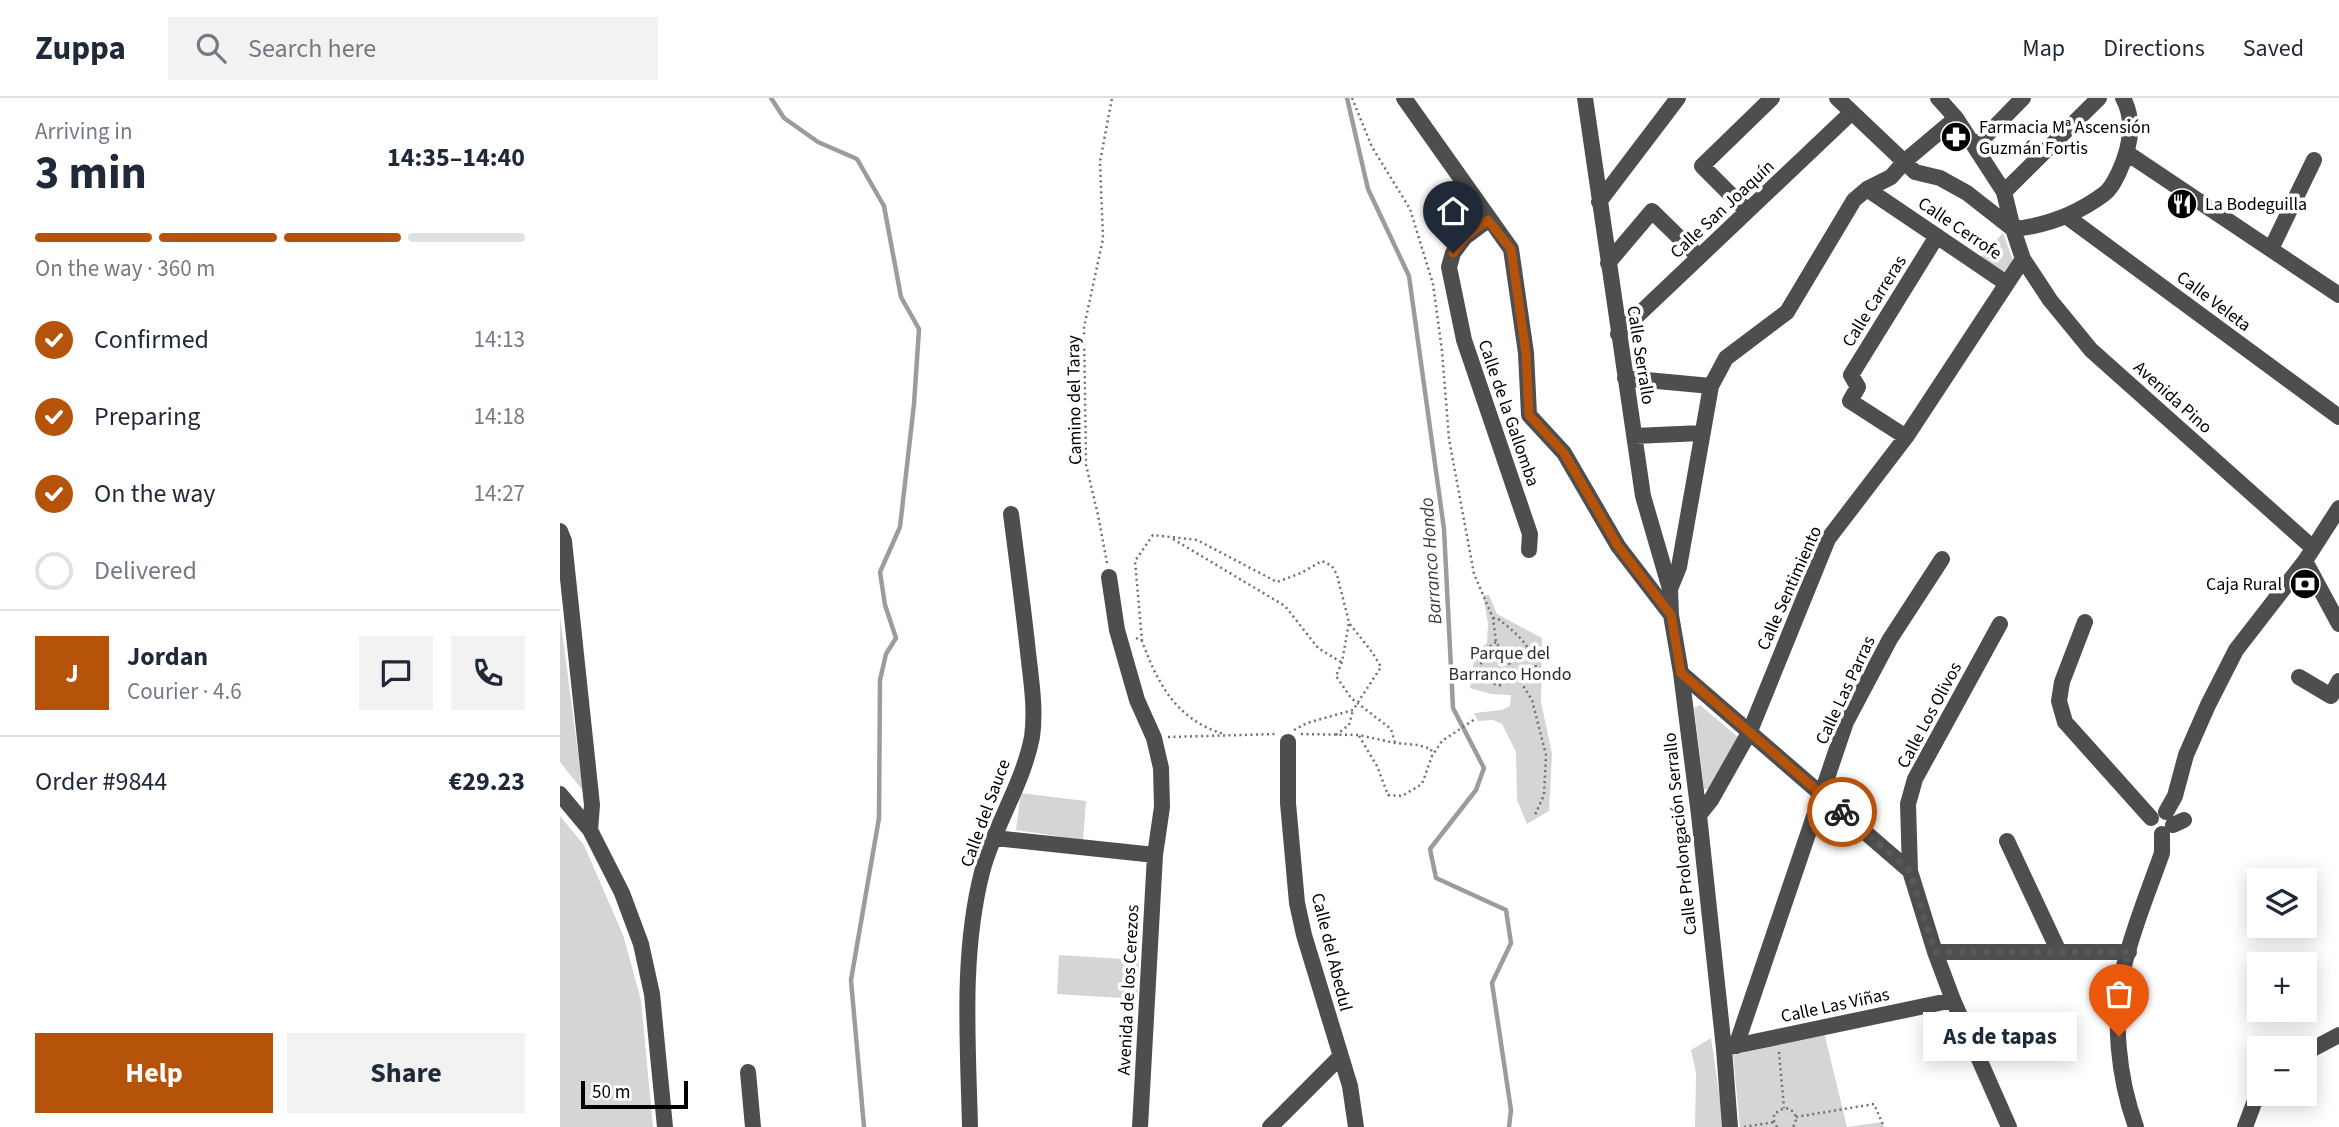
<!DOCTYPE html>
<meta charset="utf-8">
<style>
body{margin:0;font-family:"Source Sans 3",sans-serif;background:#f2f2f3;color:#1f2937;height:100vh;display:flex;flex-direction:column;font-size:26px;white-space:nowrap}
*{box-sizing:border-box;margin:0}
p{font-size:23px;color:#747a83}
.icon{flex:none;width:38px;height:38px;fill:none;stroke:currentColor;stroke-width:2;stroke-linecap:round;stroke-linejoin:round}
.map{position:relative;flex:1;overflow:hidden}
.sheet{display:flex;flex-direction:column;background:#fff;width:560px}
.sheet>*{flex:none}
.controls{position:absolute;left:1687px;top:770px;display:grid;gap:14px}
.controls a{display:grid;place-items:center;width:70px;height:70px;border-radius:0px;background:#fff;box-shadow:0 4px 18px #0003;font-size:35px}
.scale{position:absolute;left:21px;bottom:18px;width:107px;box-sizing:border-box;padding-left:7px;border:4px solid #000;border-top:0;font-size:19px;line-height:24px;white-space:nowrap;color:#000;-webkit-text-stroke:5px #fff;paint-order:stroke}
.pin{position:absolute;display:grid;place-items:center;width:60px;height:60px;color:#fff;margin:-72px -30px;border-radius:50% 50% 50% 0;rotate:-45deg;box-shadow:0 0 7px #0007}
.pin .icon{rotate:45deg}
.courier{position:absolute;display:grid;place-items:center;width:70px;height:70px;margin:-35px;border:5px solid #b45309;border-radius:50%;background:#fff;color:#222;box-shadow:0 2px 9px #0007}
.bubble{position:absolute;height:49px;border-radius:0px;background:#fff;box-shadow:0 4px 18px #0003;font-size:23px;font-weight:700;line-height:49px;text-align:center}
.headline em{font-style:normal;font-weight:700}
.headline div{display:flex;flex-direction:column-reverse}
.headline{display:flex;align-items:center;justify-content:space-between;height:119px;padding:0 35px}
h1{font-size:46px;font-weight:700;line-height:52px}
.bar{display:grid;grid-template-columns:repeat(4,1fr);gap:10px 7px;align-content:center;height:84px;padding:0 35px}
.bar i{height:9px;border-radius:5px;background:#e0e1e3}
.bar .selected{background:#b45309}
.bar p{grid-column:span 4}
.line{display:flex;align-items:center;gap:18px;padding:0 35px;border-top:2px solid #e0e1e3}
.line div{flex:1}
.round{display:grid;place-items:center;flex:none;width:74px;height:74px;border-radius:0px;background:#f2f2f3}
ol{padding:0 35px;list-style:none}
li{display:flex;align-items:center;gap:21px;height:77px}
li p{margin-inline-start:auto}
li .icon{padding:7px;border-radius:50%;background:#b45309;color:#fff;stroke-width:4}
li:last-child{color:#747a83}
li i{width:38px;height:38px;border:4px solid #e0e1e3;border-radius:50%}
.action{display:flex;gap:14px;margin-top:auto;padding:14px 35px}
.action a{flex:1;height:80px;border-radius:0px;background:#b45309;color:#fff;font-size:28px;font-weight:700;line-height:80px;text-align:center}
.action a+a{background:#f2f2f3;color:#1f2937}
header{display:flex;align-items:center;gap:42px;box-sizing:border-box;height:98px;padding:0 35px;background:#fff;border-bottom:2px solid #e0e1e3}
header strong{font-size:33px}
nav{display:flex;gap:38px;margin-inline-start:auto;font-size:24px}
.search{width:490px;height:63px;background:#f2f2f3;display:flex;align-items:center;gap:18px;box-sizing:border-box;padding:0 24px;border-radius:0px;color:#747a83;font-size:26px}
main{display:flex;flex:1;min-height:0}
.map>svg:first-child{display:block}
</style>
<header>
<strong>Zuppa</strong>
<div class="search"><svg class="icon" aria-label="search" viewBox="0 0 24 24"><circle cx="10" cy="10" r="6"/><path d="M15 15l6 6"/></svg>Search here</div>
<nav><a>Map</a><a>Directions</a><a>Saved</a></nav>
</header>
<main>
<section class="sheet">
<div class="headline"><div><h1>3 min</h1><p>Arriving in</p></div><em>14:35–14:40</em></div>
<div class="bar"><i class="selected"></i><i class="selected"></i><i class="selected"></i><i></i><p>On the way · 360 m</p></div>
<ol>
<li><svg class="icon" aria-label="check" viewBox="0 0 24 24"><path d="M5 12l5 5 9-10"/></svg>Confirmed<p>14:13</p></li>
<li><svg class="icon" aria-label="check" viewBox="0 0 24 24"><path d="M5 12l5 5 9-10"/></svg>Preparing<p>14:18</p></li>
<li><svg class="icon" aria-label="check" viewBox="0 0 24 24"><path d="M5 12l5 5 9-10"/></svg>On the way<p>14:27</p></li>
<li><i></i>Delivered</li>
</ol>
<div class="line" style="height:126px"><b class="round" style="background:#b45309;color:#fff">J</b><div><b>Jordan</b><p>Courier · 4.6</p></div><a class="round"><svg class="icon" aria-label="chat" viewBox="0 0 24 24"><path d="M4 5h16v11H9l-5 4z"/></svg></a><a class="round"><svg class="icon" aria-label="phone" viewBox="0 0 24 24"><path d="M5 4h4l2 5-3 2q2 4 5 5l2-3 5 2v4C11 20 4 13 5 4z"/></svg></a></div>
<div class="line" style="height:91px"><div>Order #9844</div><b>€29.23</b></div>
<div class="action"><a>Help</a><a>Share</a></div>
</section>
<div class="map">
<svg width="1779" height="1029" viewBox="0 0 1779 1029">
<rect width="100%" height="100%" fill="#fff"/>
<path fill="#d5d5d5" d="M1443 135 1455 168 1445 180 1419 161Z
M923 497H929L937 516 982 540 981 604 992 656 989 713 967 726 957 702 956 654 942 626 933 622 918 623 914 615 942 612 950 608 951 597 931 596 910 590 915 554 927 545 928 526Z
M0 518 23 693 0 664Z
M1140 607 1179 640 1150 692 1144 691 1134 610Z
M461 695 526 703 523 742 456 732Z
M0 718 24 747 63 837 81 902 93 1029H0Z
M499 857 579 862 577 901 497 896Z
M1264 934 1287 1029 1322 1024 1324 1029H1180L1173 957 1219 947Z
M1151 940 1161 1008 1162 1029H1135L1136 975 1131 952Z"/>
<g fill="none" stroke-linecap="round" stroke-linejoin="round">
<path stroke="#9c9c9c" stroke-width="4.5" d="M211 0 224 20 258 44 297 61 324 108 341 199 359 231 354 306 340 429 320 474 325 507 336 540 326 556 320 582 319 720 291 882 304 1029
M787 0 808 91 849 178 884 431 893 610 924 670 916 692 870 751 876 780 946 812 951 845 932 885 951 1012 949 1029"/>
<path stroke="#707070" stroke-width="2.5" stroke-dasharray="2 3.5" stroke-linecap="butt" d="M792 0 812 49 850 111 873 186 882 253 889 341 914 476 933 520 936 544 972 602 986 657 984 697 975 717
M613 441 725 508 758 550 781 564
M547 465 538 417 526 367 524 229 543 141 540 64 552 0
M933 520H937C959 537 973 549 978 578
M576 540 582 543C598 587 617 622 664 636
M582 543 575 463 593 437 637 442 717 484 741 475 762 463 772 468 777 477 789 524 782 564 776 578 791 600 831 631 835 645
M936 544 922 554C920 576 919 583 943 588
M734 632 747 625 793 612 821 569 812 554 789 525
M741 636 799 637 835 645 858 647 871 651 872 658 882 643 915 621
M776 637 789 627 793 612
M799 638 817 668 828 697 842 698 862 686 872 658
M608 639 717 636
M1219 954 1224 1010
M1236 1019 1314 1006 1324 1029
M1184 1029 1214 1024
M1217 1029 1214 1024V1016L1224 1010C1235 1011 1239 1020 1233 1029"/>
<path stroke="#4e4e4e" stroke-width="16" d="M844 0 951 151 966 255 969 317 1004 355 1058 448 1111 517
M1025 0 1083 398 1110 491 1111 517 1121 575 1139 717 1164 951 1170 1029
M1277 0 1355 74 1380 80 1407 95 1453 131C1485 128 1517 116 1544 96 1551 91 1555 82 1559 74 1570 50 1576 24 1563 0
M1378 0 1396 20 1444 94 1453 131 1463 161 1490 202 1531 252 1753 450
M1416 48 1463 0
M1567 55 1779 197
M1307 91 1446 185
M1444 94 1539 0
M1039 104 1118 0
M1187 113 1142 68 1212 0
M1506 118 1779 319
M928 122 905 139 893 155 889 169 904 242 970 436 969 452
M1711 151 1754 62
M1048 165 1092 113 1139 159
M1058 236 1292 14
M1065 280 1151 288
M1074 338 1142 335
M1346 339 1290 303 1298 289 1291 277 1377 138
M0 433 4 443 32 707 30 732
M1745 463 1779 526
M549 479 557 532 577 602 594 640 601 670 602 709 595 757 580 1029
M1110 491 1119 469 1151 288 1166 260 1227 214 1294 102 1307 91 1331 79 1345 63 1396 20
M1525 524 1502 584 1499 603 1505 624 1591 720
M1121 575 1350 773 1375 854 1393 902 1449 1029
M1739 579 1771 598 1779 583
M728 644V705L737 805 744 837 790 988 796 1029
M0 696 30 732 62 795 81 846 92 896 105 1029
M1606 714 1615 698 1626 657 1648 607 1676 552 1745 463 1779 410
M1139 717 1151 702 1190 633 1268 441 1346 339 1463 161
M1613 727 1624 722
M435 740 595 757
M1447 743 1499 854
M1350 773 1348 706 1355 681 1440 526
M1375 854H1569
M1176 948 1286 624 1330 541 1382 461
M1170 949 1393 902
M1745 955 1779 937
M188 974 193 1029
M410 1029C408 944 401 857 422 774 434 728 463 686 472 639 476 611 471 582 468 554 463 508 457 462 451 416
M710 1029 780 959
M1576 1029C1558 979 1552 920 1564 868 1573 830 1589 792 1602 755V736
M1685 1029 1694 1005 1701 996"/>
</g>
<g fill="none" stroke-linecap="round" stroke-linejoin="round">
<path stroke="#595959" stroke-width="7" stroke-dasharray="0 12.6" d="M1282 714 1350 773 1375 854H1569C1560 881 1557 910 1559 938"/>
<path stroke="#b45309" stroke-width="9" d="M893 155 905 139 928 122 951 151 966 255 969 317 1004 355 1058 448 1111 517 1121 575 1282 714"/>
</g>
<defs>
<g id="pharmacy-disc" transform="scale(1.575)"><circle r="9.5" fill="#000" stroke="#fff"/><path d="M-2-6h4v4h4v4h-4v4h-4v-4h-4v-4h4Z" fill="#fff"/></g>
<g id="restaurant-disc" transform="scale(1.575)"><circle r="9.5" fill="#000" stroke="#fff"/><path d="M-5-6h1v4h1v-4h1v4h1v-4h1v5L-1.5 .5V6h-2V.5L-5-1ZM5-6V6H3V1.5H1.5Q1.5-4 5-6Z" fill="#fff"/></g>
<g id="bank-disc" transform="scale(1.575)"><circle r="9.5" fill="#000" stroke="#fff"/><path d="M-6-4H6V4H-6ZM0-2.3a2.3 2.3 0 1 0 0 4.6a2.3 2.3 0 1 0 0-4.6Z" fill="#fff"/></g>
</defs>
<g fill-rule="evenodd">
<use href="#pharmacy-disc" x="1396" y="39"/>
<use href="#restaurant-disc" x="1622" y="106"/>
<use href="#bank-disc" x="1745" y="486"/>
</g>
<g text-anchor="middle" stroke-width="7" stroke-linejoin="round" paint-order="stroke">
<g font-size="18" fill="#000" stroke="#fff" text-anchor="start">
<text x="1419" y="35">Farmacia Mª Ascensión<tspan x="1419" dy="21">Guzmán Fortis</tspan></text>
<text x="1645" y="112">La Bodeguilla</text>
<text x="1722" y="492" text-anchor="end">Caja Rural</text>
</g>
<g font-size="18" fill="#000" stroke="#fff">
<text transform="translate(1162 111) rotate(-43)" y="6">Calle San Joaquín</text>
<text transform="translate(1400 130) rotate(34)" y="6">Calle Cerrofe</text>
<text transform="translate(1314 203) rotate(-58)" y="6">Calle Carreras</text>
<text transform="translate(1654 203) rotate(37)" y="6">Calle Veleta</text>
<text transform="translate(1081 257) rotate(81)" y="6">Calle Serrallo</text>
<text transform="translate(1613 299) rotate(42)" y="6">Avenida Pino</text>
<text transform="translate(514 302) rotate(-91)" y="6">Camino del Taray</text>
<text transform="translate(949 315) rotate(71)" y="6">Calle de la Gallomba</text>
<text transform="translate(1229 490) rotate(-66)" y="6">Calle Sentimiento</text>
<text transform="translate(1285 592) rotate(-65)" y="6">Calle Las Parras</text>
<text transform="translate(1369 617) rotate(-62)" y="6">Calle Los Olivos</text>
<text transform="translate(425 715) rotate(-70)" y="6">Calle del Sauce</text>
<text transform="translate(1120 736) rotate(-96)" y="6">Calle Prolongación Serrallo</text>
<text transform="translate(772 854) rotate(76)" y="6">Calle del Abedul</text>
<text transform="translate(568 892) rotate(-87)" y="6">Avenida de los Cerezos</text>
<text transform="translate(1275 907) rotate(-12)" y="6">Calle Las Viñas</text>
</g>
<g font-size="18" fill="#2c2c2c" stroke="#fff">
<text x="950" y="561">Parque del<tspan x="950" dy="21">Barranco Hondo</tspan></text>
</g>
<g font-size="19" font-style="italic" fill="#3d3d3d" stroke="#fff">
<text transform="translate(870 463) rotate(-94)" y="7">Barranco Hondo</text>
</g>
</g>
</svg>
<div class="controls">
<a><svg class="icon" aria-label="layers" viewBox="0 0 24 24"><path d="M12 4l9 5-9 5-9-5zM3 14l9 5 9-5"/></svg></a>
<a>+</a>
<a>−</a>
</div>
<div class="scale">50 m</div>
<div class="pin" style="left:1559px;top:938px;background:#ea580c"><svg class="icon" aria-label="bag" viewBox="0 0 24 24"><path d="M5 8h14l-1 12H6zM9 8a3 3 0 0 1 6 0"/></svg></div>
<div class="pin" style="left:893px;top:155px;background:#1f2937"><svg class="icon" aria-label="home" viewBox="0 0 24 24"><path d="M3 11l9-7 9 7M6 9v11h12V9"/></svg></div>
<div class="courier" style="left:1282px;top:714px"><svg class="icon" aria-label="bike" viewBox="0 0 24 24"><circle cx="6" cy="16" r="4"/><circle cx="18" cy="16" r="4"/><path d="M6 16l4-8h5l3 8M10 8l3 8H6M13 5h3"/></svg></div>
<div class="bubble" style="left:1363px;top:914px;width:154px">As de tapas</div>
</div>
</main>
